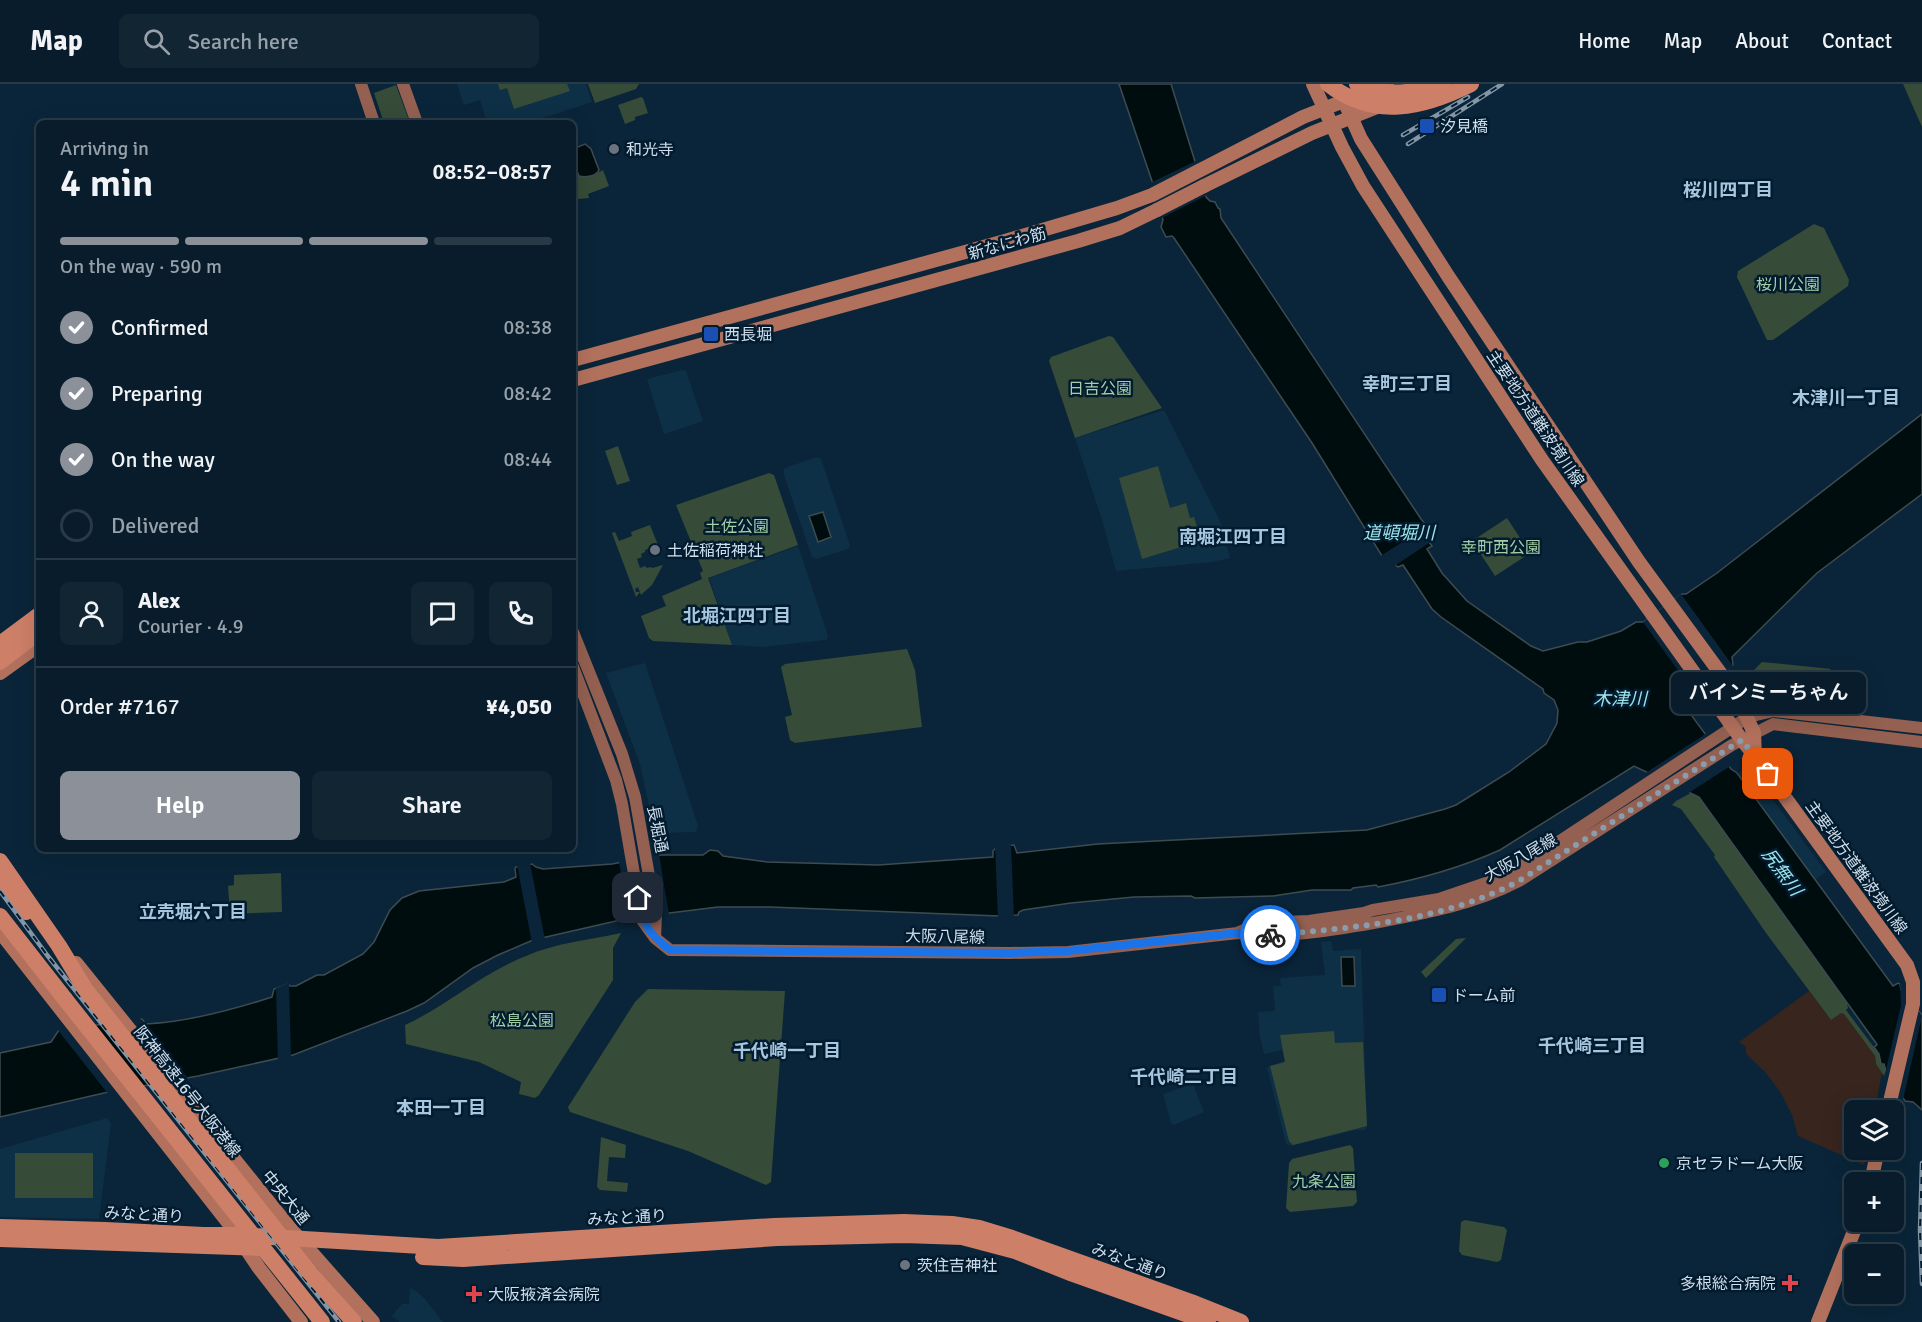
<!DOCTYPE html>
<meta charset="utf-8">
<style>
body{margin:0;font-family:Signika,"Noto Sans JP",sans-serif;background:#112533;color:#f1f3f6;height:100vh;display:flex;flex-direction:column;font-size:22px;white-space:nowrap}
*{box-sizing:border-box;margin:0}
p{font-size:20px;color:#98a1a9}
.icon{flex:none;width:33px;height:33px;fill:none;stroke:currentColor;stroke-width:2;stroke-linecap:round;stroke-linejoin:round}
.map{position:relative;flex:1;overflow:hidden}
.drawer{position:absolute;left:36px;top:36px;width:540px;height:732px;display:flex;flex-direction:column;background:#081c2b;border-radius:9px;box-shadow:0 6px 24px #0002,0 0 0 2px #293a47}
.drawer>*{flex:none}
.fabs{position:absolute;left:1844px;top:1016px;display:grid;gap:12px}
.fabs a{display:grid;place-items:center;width:60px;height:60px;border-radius:9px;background:#081c2b;box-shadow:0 6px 24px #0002,0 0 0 2px #293a47;font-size:30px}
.pin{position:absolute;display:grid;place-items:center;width:51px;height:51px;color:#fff;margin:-26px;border-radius:12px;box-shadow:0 3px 9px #0006}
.courier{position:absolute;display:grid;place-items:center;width:60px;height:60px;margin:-30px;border:4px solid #1a73e8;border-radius:50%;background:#fff;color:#222;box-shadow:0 2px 8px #0007}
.bubble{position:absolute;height:42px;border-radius:9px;background:#081c2b;box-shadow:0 6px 24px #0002,0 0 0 2px #293a47;font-size:20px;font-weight:600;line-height:42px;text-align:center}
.summary em{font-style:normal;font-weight:600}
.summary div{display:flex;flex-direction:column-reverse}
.summary{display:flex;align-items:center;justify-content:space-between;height:102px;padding:0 24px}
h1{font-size:39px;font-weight:600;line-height:45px}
.bar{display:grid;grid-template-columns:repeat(4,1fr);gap:9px 6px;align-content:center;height:72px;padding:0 24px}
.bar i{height:8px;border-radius:4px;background:#293a47}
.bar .current{background:#8c9099}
.bar p{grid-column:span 4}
.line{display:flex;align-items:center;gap:15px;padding:0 24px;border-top:2px solid #293a47}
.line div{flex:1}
.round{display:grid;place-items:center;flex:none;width:63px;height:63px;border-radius:9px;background:#112533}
ol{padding:0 24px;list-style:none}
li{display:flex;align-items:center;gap:18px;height:66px}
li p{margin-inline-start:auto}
li .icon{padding:6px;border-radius:50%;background:#8c9099;color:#fff;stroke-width:4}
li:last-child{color:#98a1a9}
li i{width:33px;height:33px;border:3px solid #293a47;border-radius:50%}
.primary-button{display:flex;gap:12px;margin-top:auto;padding:12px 24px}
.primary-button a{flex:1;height:69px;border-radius:9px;background:#8c9099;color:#fff;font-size:24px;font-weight:600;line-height:69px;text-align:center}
.primary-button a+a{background:#112533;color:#f1f3f6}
header{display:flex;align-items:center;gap:36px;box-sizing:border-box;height:84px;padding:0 30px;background:#081c2b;border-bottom:2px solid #293a47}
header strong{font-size:28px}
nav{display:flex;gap:33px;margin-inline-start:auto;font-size:21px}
.search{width:420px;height:54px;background:#112533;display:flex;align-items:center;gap:15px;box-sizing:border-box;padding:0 21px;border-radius:9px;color:#98a1a9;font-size:22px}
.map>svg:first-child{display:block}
</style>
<header>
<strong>Map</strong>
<div class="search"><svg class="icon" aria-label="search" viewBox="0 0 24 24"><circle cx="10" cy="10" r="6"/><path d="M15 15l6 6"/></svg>Search here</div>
<nav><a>Home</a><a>Map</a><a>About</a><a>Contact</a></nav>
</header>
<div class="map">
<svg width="1922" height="1238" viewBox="0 0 1922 1238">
<rect width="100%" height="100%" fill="#0a2539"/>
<path fill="#0d3047" d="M457 0H586L592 18 528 39H505L503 34 487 39 480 16 464 21Z
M682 286 686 287 703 337 664 350 647 295Z
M1164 326 1220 437 1230 474 1212 478 1116 487 1103 439 1075 354Z
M817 373 821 375 850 461 848 465 816 475 812 473 783 388 785 384Z
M798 462 828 552 826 556 762 563 732 561 709 494Z
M645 579 698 742 696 748 655 749 640 680 606 589Z
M1743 685 1755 701 1760 698 1826 788 1815 796 1738 690Z
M1331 857 1333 867 1361 865 1367 1044 1364 1046H1356L1291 1062 1286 1060 1267 983 1285 977 1282 966 1264 970 1260 953 1258 928 1275 927 1273 902H1281L1280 894 1325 891 1321 858Z
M1193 1000 1204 1028 1174 1041 1171 1039 1163 1010Z
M107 1034 111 1039 99 1135 0 1133V1065Z
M410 1204 415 1206 424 1214 443 1238H400L392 1232 402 1220H409Z"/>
<path fill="#37251e" d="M1809 907 1831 936 1841 928 1844 930 1875 972 1876 980 1882 988 1875 1026H1854V1065H1867L1864 1081 1798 1052 1792 1031 1781 1009 1766 989 1746 970V963L1739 958Z"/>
<path fill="#364b38" d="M498 0H567L570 7 514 25 507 4 500 6Z
M588 0H639L636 5 595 19Z
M1903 0H1922V43Z
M396 1 410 39H384L374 9Z
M641 13 643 14 648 29 635 33V36L625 40 618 21Z
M573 76 578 90 581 93 591 92 603 86 609 102 588 110 589 114 578 115 573 99Z
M1814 140 1824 144 1849 196 1848 202 1773 256H1767L1737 193 1738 187Z
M1109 252 1113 253 1162 324 1075 354 1049 277 1051 273Z
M618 362 630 397 617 401 605 367Z
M1158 382 1170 424 1186 419 1190 434 1194 433 1201 457 1142 475 1119 394Z
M769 389 774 391 798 461 708 494 732 561 653 557 649 554 641 532 666 522 662 512 702 495 700 489 703 487 676 421Z
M1507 434 1530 469 1495 492 1472 457Z
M650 441 658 461 645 466V468L641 470 642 473 637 475 640 484 645 482 647 484 651 483 652 484 663 481 652 501 642 510 641 511 638 503 635 505 636 508H640L636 513 612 449 615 448 619 457 632 452 631 448Z
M907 565 915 586 922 643 795 659 790 656 785 633 792 631 781 583 785 580Z
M1762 578 1831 585 1799 615C1773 612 1765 614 1748 592Z
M1691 709 1699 713 1847 919 1848 924 1846 926 1879 970 1881 979 1884 981 1886 987 1884 992 1876 980 1875 972 1844 930 1841 929 1831 936 1766 849 1714 773 1715 771 1681 725 1672 721 1676 717Z
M281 789 282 828 230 830 228 802 234 801V791Z
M621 849 613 864V896L539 1011 535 1014 519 1010 521 998 479 978 406 960 405 941C448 921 482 889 526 872 555 859 589 856 621 849Z
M1466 854 1426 894 1421 888 1456 855Z
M648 905 785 907 771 1098 766 1101 688 1067 570 1028 568 1023 635 918Z
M1334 947 1335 959 1363 958 1367 1042 1293 1061 1289 1057 1270 982 1285 978 1280 951Z
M601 1053 626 1061 625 1074 609 1073 607 1097 628 1099 627 1108 600 1106 597 1103Z
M1350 1061 1353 1064 1357 1118 1353 1122 1290 1128 1286 1124 1289 1079 1292 1075Z
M15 1069H93V1114H15Z
M1465 1136 1504 1143 1507 1146 1501 1176 1497 1178 1462 1171 1459 1167 1461 1138Z"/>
<path fill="#000d0f" stroke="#3e4c51" stroke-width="1.5" d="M1119 0H1171L1206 113 1210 117 1215 118 1218 124 1220 125 1221 134 1421 435 1426 441 1431 440 1429 458 1432 462 1427 465 1442 489 1467 517 1531 562 1543 567 1578 558H1587L1621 547 1636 538H1643L1682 510H1686L1717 489 1922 330V410L1817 489 1732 573 1733 581 1693 611 1690 617 1689 628 1731 685 1737 689 1893 902 1898 899 1900 900 1901 906 1922 931V1026L1913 1018 1905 1017 1886 987 1884 980H1881L1879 970 1874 963 1877 961 1876 959 1699 713 1634 682 1500 766C1460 784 1421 795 1378 803L1376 801 1353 804 1351 806H1312L1273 812 1195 814 1191 812 1134 813 1071 819 1023 826 1019 828 1018 831 999 832 770 823H718L629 834 533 856 498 871 473 884 424 919 407 927 293 971 198 992 104 1009 0 1033V969L51 958 59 946 142 935 146 940C188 938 232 926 272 913L274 905 288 900 290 902H296L317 891H324L363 870 374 858 390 826 402 814 419 807 504 798 516 793 515 784 516 783 532 780 536 783 543 785 612 780 661 771H703L710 766 718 767 723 772 767 778 878 781 993 773V767L997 763 1014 761 1017 769 1098 760 1367 746 1445 725 1456 721 1509 688 1546 660 1557 639 1558 626 1554 616 1544 609 1543 605 1441 533 1432 525 1403 481 1398 483 1382 472 1312 359 1174 154 1172 152 1166 153 1161 143 1163 136 1153 100Z
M585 60 591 65 599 86C596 92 586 94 579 92L573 76V65Z
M823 428 831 453 818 458 809 432Z
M1341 873H1354L1355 902H1342Z"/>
<path fill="#0a2539" d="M1196 77 1207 111 1160 135 1150 99Z
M1434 438 1432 457 1393 483 1379 473Z
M1681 510 1733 582 1695 610 1643 538Z
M1707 649 1732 681 1687 710 1644 690Z
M995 761H1011L1014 834H998Z
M659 770 669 831 629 837 619 777Z
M530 779 545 856 532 859 517 781Z
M1900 898H1902L1905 909 1922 932 1903 1016 1885 990 1901 921Z
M289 899 291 973 278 978 276 904Z
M139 933 190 997 165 1001 114 936Z
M82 940 136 1006 109 1011 57 945Z"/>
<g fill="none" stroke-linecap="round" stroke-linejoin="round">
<path stroke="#936051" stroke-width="12" d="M361 0 374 39
M403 0 417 39
M573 548 622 670 635 713 656 831 655 854
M573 583 616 696 622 720 642 836 655 854 670 866 1010 869 1068 868 1238 849C1284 855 1333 846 1379 838 1427 829 1475 820 1519 797L1732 661 1773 640 1922 658
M1239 848 1261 839 1309 837 1364 829 1373 826 1439 815 1495 796 1513 788 1748 633 1773 627 1922 644"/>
<path stroke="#b2715d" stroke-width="14" d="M1313 0 1342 63 1363 102 1542 376 1742 656 1755 672 1907 881 1913 898V920L1888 1026
M1340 8 1361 55 1448 192 1639 478 1737 612 1754 649 1755 672
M1204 102 1312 49 1382 21
M573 276 1005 157 1117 124 1152 111 1303 33 1387 0
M573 296 1078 157 1120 144 1157 126
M0 589 39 561
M0 848 230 1141 259 1184 301 1238
M76 879 289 1143 373 1238
M1871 1098 1878 1065
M1818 1238 1858 1137"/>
<path stroke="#ce7f67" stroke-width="16" d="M0 560 39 531
M0 792 26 828
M0 832 65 915
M0 1143 105 1146 203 1151H236L438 1163 774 1142 904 1138 952 1140 979 1144 1012 1154 1191 1218 1241 1238
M0 1155 262 1164
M423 1173 463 1175 777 1154 904 1151 962 1153 1015 1167 1073 1190 1208 1238"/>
<g stroke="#8296a6" stroke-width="4.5">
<path id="rail" d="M1403 51 1468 13
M1408 60 1502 0
M0 807 47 871 339 1238
M1922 1079 1920 1146 1922 1200"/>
</g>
<use href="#rail" stroke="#021b2e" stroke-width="2" stroke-dasharray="7" stroke-linecap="butt"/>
<path stroke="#b2715d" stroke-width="14" d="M1157 126 1204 102"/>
<path stroke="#ce7f67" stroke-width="16" d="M1328 0C1374 36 1423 24 1471 0
M1357 0C1384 14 1415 9 1443 0
M0 578 39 548
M0 777 59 862 85 905 310 1189 354 1238
M65 915 322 1238"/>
</g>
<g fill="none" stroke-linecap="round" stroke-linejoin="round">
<path stroke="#8a9dad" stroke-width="6" stroke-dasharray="0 10.8" d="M1270 851C1352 844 1445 837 1519 797L1742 656 1768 690"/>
<path stroke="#1a73e8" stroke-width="8" d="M638 814C643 841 648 849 670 866L1010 869 1068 867 1238 849 1270 851"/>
</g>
<g fill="#1a4fb4" stroke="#021b2e" stroke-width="2">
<rect x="1419" y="34" width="16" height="16" rx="3"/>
<rect x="703" y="242" width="16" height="16" rx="3"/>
<rect x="1431" y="903" width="16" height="16" rx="3"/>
</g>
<g fill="#6b7280" stroke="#021b2e" stroke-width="2">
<circle cx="614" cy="65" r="6"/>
<circle cx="655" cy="466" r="6"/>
<circle cx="905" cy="1181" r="6"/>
</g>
<circle fill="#2e9e5b" stroke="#021b2e" stroke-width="2" cx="1664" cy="1079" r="6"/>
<g fill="#e0444e" stroke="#021b2e" stroke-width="2">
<path d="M1787 1190h6v6h6v6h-6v6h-6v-6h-6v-6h6z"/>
<path d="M471 1201h6v6h6v6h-6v6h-6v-6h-6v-6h6z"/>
</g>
<g text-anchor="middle" stroke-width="5" stroke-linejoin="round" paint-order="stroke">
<g font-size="16" fill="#cfdeec" stroke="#021b2e" text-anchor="start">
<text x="1440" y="48">汐見橋</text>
<text x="626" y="71">和光寺</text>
<text x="724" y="256">西長堀</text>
<text x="667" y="472">土佐稲荷神社</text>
<text x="1452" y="917">ドーム前</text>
<text x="1676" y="1085">京セラドーム大阪</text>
<text x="917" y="1187">茨住吉神社</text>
<text x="1776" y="1205" text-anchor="end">多根総合病院</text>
<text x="488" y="1216">大阪掖済会病院</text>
</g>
<g font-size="16" fill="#cfdeec" stroke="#021b2e">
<text transform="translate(1007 159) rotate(-16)" y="6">新なにわ筋</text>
<text transform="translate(1536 334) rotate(56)" y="6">主要地方道難波境川線</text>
<text transform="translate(658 745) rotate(79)" y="6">長堀通</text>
<text transform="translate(1520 773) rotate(-29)" y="6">大阪八尾線</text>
<text transform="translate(1857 783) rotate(54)" y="6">主要地方道難波境川線</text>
<text transform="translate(945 852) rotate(1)" y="6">大阪八尾線</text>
<text transform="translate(188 1007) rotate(52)" y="6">阪神高速16号大阪港線</text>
<text transform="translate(286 1113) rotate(51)" y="6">中央大通</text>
<text transform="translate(144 1130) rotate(3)" y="6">みなと通り</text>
<text transform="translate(627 1133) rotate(-3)" y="6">みなと通り</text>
<text transform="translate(1130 1177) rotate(20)" y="6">みなと通り</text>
</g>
<g font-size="16" fill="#a2cfa5" stroke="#021b2e">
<text x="1788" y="206">桜川公園</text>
<text x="1100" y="310">日吉公園</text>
<text x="737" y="448">土佐公園</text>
<text x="1501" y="469">幸町西公園</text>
<text x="522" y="942">松島公園</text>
<text x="1324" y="1103">九条公園</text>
</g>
<g font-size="18" font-weight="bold" fill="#a7c6df" stroke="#021b2e">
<text x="1728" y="112">桜川四丁目</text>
<text x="1407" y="306">幸町三丁目</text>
<text x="1846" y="320">木津川一丁目</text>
<text x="1233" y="459">南堀江四丁目</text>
<text x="737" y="538">北堀江四丁目</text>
<text x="193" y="834">立売堀六丁目</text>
<text x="1592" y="968">千代崎三丁目</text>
<text x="787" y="973">千代崎一丁目</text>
<text x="1184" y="999">千代崎二丁目</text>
<text x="441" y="1030">本田一丁目</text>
</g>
<g font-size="18" font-style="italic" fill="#99e4ea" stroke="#021b2e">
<text x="1399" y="455">道頓堀川</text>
<text x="1620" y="621">木津川</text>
<text transform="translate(1782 788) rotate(53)" y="6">尻無川</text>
</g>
</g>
</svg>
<div class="fabs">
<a><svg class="icon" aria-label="layers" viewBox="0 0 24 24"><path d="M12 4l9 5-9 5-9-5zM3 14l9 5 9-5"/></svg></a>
<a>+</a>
<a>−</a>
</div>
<div class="pin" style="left:1768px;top:690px;background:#ea580c"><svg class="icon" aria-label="bag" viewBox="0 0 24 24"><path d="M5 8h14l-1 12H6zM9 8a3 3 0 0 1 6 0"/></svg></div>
<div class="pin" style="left:638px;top:814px;background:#1f2937"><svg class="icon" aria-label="home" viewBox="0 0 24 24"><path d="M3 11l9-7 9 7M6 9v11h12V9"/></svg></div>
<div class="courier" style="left:1270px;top:851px"><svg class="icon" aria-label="bike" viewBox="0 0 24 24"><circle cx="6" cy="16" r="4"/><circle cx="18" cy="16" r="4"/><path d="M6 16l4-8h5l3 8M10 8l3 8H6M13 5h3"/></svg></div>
<div class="bubble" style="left:1671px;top:588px;width:195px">バインミーちゃん</div>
<section class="drawer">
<div class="summary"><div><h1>4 min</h1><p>Arriving in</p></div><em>08:52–08:57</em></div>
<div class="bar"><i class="current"></i><i class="current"></i><i class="current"></i><i></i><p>On the way · 590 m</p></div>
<ol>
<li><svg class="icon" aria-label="check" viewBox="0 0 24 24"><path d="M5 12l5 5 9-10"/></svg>Confirmed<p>08:38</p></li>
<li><svg class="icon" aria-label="check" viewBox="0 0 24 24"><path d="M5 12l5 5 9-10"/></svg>Preparing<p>08:42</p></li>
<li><svg class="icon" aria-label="check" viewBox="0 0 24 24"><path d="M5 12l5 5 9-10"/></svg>On the way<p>08:44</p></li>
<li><i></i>Delivered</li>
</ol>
<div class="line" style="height:108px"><a class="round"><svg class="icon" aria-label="person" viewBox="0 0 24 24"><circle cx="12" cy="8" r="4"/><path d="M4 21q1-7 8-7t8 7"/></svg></a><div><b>Alex</b><p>Courier · 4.9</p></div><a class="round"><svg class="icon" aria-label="chat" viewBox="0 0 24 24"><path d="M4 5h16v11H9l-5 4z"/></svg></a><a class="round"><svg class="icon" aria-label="phone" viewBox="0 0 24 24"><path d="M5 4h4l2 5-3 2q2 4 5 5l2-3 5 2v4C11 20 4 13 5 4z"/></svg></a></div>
<div class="line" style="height:78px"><div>Order #7167</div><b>¥4,050</b></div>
<div class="primary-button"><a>Help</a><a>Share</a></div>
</section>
</div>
